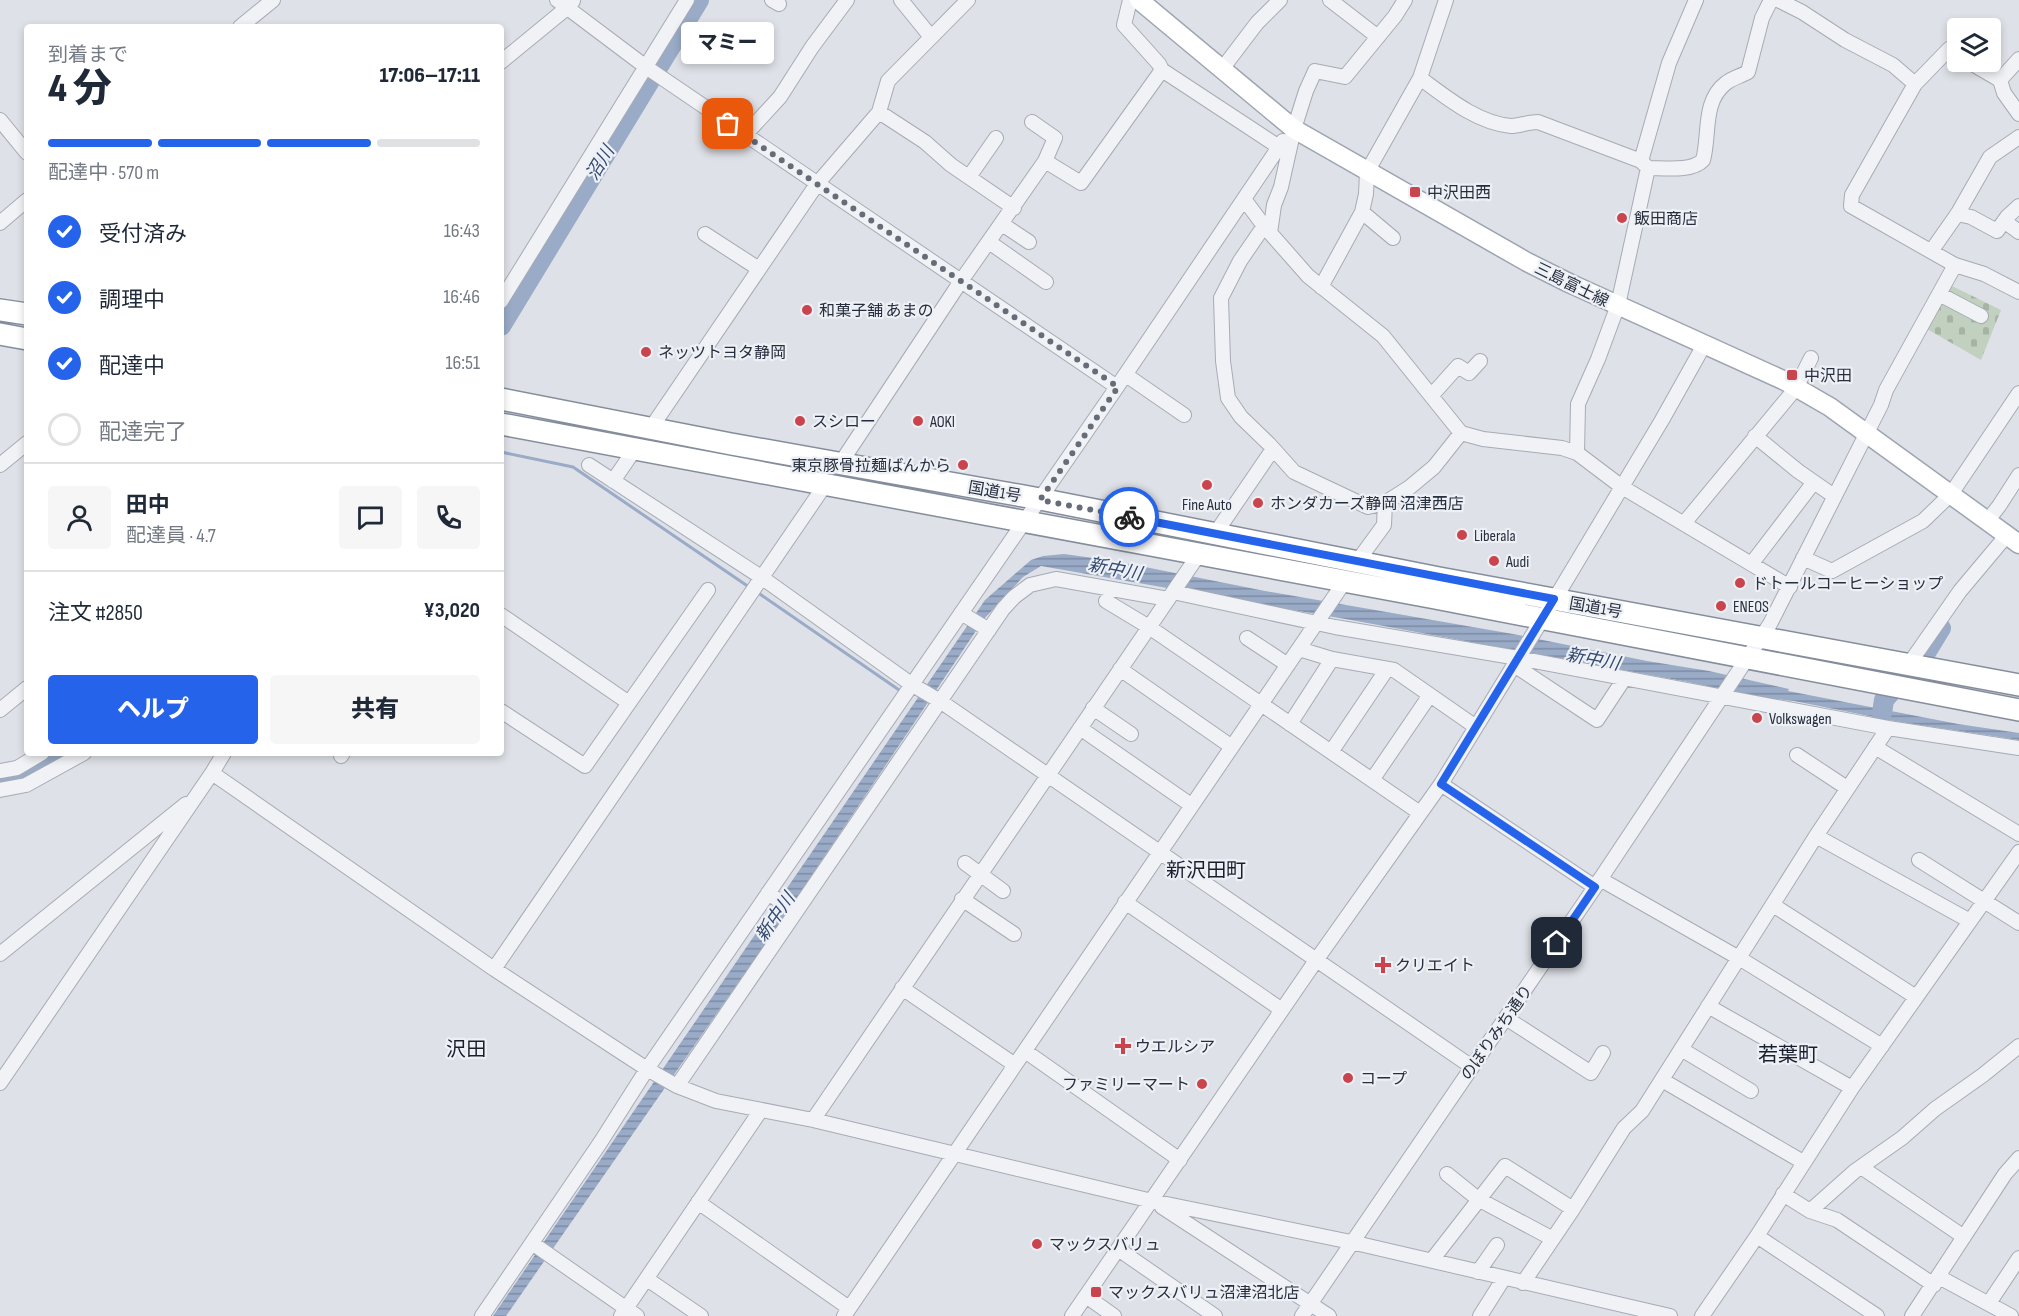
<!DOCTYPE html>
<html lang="ja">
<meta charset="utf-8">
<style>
body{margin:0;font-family:"Sofia Sans Condensed","Noto Sans JP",sans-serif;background:#f6f6f7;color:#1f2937;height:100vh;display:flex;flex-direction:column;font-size:22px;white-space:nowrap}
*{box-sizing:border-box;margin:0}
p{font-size:20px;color:#747a83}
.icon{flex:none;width:33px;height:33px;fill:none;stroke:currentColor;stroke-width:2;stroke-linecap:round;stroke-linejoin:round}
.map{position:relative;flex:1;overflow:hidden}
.drawer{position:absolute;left:24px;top:24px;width:480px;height:732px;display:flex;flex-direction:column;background:#fff;border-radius:6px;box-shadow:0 3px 9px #0003}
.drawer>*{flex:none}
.controls{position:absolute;left:1947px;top:18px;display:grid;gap:12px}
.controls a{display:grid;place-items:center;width:54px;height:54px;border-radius:6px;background:#fff;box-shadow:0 3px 9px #0003;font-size:30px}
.pin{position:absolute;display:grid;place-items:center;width:51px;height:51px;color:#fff;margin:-26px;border-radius:12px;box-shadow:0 3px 9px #0006}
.courier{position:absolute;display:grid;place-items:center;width:60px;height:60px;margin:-30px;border:4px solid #2563eb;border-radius:50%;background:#fff;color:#222;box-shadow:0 2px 8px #0007}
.bubble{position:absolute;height:42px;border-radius:6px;background:#fff;box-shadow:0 3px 9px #0003;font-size:20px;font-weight:800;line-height:42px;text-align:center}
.head em{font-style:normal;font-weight:800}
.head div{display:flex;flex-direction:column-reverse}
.head{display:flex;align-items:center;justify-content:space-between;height:102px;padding:0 24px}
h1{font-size:39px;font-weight:800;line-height:45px}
.bar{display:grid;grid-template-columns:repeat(4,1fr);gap:9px 6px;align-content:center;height:72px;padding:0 24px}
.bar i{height:8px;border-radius:4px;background:#e0e1e3}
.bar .on{background:#2563eb}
.bar p{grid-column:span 4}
.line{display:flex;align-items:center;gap:15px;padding:0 24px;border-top:2px solid #e0e1e3}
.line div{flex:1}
.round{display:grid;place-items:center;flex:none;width:63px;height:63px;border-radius:6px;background:#f6f6f7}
ol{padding:0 24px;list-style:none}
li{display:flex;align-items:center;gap:18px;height:66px}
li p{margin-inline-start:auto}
li .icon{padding:6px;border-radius:50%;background:#2563eb;color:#fff;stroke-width:4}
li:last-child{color:#747a83}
li i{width:33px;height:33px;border:3px solid #e0e1e3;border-radius:50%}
.button{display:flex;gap:12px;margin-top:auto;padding:12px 24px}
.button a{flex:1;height:69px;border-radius:6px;background:#2563eb;color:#fff;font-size:24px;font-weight:800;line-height:69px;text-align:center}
.button a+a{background:#f6f6f7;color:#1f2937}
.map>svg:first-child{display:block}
</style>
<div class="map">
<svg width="2019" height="1316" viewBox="0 0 2019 1316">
<defs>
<pattern id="cemetery-stones" width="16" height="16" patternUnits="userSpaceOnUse" patternTransform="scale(1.5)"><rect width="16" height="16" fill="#c2d1bf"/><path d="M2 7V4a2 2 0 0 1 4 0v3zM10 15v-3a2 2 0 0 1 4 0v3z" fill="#a7b4a5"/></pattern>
<pattern id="water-rules" width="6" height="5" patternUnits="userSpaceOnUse" patternTransform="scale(1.5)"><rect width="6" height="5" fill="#99abc7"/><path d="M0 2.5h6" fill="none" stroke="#7d8ca3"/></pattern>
</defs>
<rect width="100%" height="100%" fill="#dee1e7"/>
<path fill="url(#cemetery-stones)" d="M1952 286 2001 310 1981 360 1927 329Z"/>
<path fill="url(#water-rules)" d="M1064 554 1115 561 1265 591 1513 634 1647 661 1709 671 1789 689 1788 691 1958 724 2019 733V740L1894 721 1794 701 1758 697 1688 682 1351 620 1041 566 1023 577 984 619 779 924 506 1316H493L985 600 1031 560 1043 556Z"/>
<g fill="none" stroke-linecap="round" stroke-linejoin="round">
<path stroke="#99abc7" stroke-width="3" d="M501 452 573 467 749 587
M757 592 902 692"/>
<path stroke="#99abc7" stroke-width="20" d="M501 326 699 0
M1882 713 1884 700 1927 651 1941 628
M0 779 19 775 56 753"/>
<g stroke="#a7abb4" stroke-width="16">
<path id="minor" d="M557 0 646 67 1117 387
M772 0 779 4
M901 0 931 37
M1330 0 1378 37
M1778 0 1802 12 1845 40 1893 65 1915 84
M240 27 273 0
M1958 54 1949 49 1915 84 1852 195 1851 206 1955 265 1984 274 2019 292
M2019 59 2000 80 2004 93 2019 114
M501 62 568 7 573 1
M1969 62 2000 80
M1222 69 1257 23 1280 0
M1162 70 1279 147
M1420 78C1446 97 1477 123 1511 126 1519 126 1528 122 1538 122L1641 161
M879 112 925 142 951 165 1014 208
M0 120 27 153
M1032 122 1055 138 1045 161
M745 135 780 97 812 47 847 0
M1648 168C1664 168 1692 172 1703 160 1710 136 1702 101 1726 83 1732 78 1741 76 1748 72L1762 18 1771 0
M969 177 996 138
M1244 199 1264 226 1308 276 1383 336 1461 433 1483 439 1562 448 1577 453 1622 487 1790 587
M1362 212 1393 238
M1957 214 1971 217 1997 231 2007 217 2019 206
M2004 221 2019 232
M0 223 27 200
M1002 224 1029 242
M1264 226 1240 261 1221 298 1223 361 1228 398 1241 417 1269 444 1294 472 1368 507 1385 503 1410 487 1434 467 1461 433
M1270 233 1274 205 1281 187 1294 129 1306 91 1315 71 1345 77 1395 16 1405 0
M705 234 759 269
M989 242 1046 282
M1932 250 1958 213 1990 157 2019 137
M1321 287 1362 212 1366 194 1367 172 1420 78 1446 0
M1939 294 1981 316
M501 301 687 0
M1126 375 1184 415
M1432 395 1458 366 1469 373 1480 361
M651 428 817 184 879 112 888 81 968 0
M1755 436 1798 471 1834 496
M1577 453 1578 404 1598 359 1618 305 1648 168 1641 161 1669 63 1696 0
M840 464 961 281 1045 161 1081 183 1162 70 1159 64 1124 25 1130 0
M0 465 27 443
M589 465 761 577 911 684 940 701 1472 1067
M613 481 635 449
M1988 520 1999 506 2019 475
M1685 522 1796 388 1811 358
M1215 534 1273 449
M1803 558 1832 571 1923 521 1951 494 2019 393
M1357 562 1384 525 1385 503
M1752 563 1814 482
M1173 592 1335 627 1518 658 1888 728 2019 748
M1106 601 1149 627 1420 813
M961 613 989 630
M501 615 629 703 708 590
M1247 638 1288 665
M1299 649 1332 659 1394 670 1476 727
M1909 664 1960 591 2007 535
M1514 665 1597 720 1624 679
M1120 669 1232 747
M1093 708 1131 734
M0 710 27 688
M501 711 585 766 629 703
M1290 724 1332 659
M1080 728 1191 805
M1875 747 2019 834
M1331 752 1387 669
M224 753 212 773 494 969 647 1069 677 1086 716 1101 813 1120 1152 1201 1351 1242 1670 1316
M1797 755 1847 788
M341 756 343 753
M0 771 17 768 42 753
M1372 780 1430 695
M1441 784 1595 887
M0 790 26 785 84 753
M1816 836 1970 921
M1919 860 2019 923
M965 863 1003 891
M1600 879 1739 958 1882 1046
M768 893 796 912
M962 899 1014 934
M1125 902 1282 1010
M1773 905 1916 997
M0 954 186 804
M494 969 825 485
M902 988 1015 1065
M1708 1006 1852 1088
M1506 1018 1591 1073 1603 1053
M1681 1049 1751 1091
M1025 1051 1180 1160
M1662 1080 1803 1162
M0 1083 212 773
M677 1086 1003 609 1014 597 1030 585 1056 579 1168 599
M813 1120 1199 554
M1861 1167 1964 1237
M1447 1174 1478 1199 1553 1239
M1783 1194 1810 1211 1837 1220 1934 1285
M698 1202 849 1308
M1162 1207 1329 1316
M1810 1211 1855 1171 1902 1138 1935 1109 1983 1075 2019 1046
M1757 1236 1877 1316
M532 1243 637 1316
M1118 1249 1215 1316
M1432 1260 1505 1166 1573 1209
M1478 1272 1497 1245
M1939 1277 2011 1316
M647 1279 701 1316
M1523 1283 1573 1209 1624 1128 1642 1111 1816 836 1888 728
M1086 1296 1114 1316
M1989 1303 2019 1258
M482 1316 600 1143 647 1069 1117 387 1283 141 1291 142
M621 1316 761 1110
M844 1316 1345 581
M1072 1316 1317 959 1441 784 1562 587 1662 420 1704 345
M1302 1316 1595 887 1770 624 1881 405 1886 390 1955 265
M1480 1316 1504 1278
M1702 1316 1757 1236 1852 1088 2019 852
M1912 1316 2005 1174 2019 1158"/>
</g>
<g stroke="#9da4b2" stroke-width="21">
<path id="major" d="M1139 0 1294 129 1527 262 1569 283 1785 381 1830 407 2019 544"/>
</g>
<g stroke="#858d9d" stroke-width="24">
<path id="highway" d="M0 310 27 314
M0 334 27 339
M501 399 731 444 1040 499 1439 578 2019 685
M501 424 1435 598 2019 710"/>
</g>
<use href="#minor" stroke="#f0f2f6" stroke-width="14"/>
<use href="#major" stroke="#fff" stroke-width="18"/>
<use href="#highway" stroke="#fff" stroke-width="21"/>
</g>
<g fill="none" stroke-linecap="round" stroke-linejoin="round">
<path stroke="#676d78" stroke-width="6" stroke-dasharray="0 10.8" d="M728 124 1118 387 1040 500 1129 517"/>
<path stroke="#2563eb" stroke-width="8" d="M1129 517 1554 599 1441 784 1595 887 1557 943"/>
</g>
<g fill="#ca444e" stroke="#edf0f5" stroke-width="2">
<rect x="1409" y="186" width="12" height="12" rx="3"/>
<circle cx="1622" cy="218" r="6"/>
<circle cx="807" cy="310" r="6"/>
<circle cx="646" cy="352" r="6"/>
<rect x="1786" y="369" width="12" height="12" rx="3"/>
<circle cx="800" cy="421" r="6"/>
<circle cx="918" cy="421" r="6"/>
<circle cx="963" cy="465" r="6"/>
<circle cx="1207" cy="485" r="6"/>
<circle cx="1258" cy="503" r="6"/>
<circle cx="1462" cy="535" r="6"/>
<circle cx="1494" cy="561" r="6"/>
<circle cx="1740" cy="583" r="6"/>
<circle cx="1721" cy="606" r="6"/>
<circle cx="1757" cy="718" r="6"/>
<path d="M1380 956h6v6h6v6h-6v6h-6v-6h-6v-6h6z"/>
<path d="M1120 1037h6v6h6v6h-6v6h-6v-6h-6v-6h6z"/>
<circle cx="1348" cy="1078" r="6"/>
<circle cx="1202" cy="1084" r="6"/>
<circle cx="1037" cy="1244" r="6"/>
<rect x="1090" y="1286" width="12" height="12" rx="3"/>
</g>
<g text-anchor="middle" stroke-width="4.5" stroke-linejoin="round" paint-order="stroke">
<g font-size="16" fill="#272e3d" stroke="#edf0f5" text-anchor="start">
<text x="1427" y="198">中沢田西</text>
<text x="1634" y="224">飯田商店</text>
<text x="819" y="316">和菓子舗 あまの</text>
<text x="658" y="358">ネッツトヨタ静岡</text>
<text x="1804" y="381">中沢田</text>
<text x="812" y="427">スシロー</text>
<text x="930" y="427">AOKI</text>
<text x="951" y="471" text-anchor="end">東京豚骨拉麺ばんから</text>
<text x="1270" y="509">ホンダカーズ静岡 沼津西店</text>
<text x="1207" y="510" text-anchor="middle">Fine Auto</text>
<text x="1474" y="541">Liberala</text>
<text x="1506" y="567">Audi</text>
<text x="1752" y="589">ドトールコーヒーショップ</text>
<text x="1733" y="612">ENEOS</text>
<text x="1769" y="724">Volkswagen</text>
<text x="1395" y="971">クリエイト</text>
<text x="1135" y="1052">ウエルシア</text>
<text x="1360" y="1084">コープ</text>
<text x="1190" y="1090" text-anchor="end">ファミリーマート</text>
<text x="1049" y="1250">マックスバリュ</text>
<text x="1108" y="1298">マックスバリュ沼津沼北店</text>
</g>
<g font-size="16" fill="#272e3d" stroke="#edf0f5">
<text transform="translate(1572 284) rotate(26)" y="6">三島富士線</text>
<text transform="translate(995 491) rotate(10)" y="6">国道1号</text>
<text transform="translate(1596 607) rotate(10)" y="6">国道1号</text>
<text transform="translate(1496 1032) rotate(-55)" y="6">のぼりみち通り</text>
</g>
<g font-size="18" font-style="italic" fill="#334970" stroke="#edf0f5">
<text transform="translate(600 163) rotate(-59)" y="6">沼川</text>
<text transform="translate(1115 569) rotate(11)" y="6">新中川</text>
<text transform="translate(1593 659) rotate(11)" y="6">新中川</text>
<text transform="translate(775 917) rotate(-55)" y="6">新中川</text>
</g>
<g font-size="20" fill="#1a1f2e" stroke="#edf0f5">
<text x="1206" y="877">新沢田町</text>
<text x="466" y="1056">沢田</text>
<text x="1788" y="1061">若葉町</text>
</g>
</g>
</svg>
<div class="controls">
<a><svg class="icon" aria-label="layers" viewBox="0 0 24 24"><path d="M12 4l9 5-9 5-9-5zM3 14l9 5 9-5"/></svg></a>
</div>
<div class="pin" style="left:728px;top:124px;background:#ea580c"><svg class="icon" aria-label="bag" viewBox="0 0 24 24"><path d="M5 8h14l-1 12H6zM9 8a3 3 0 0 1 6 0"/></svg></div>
<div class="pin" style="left:1557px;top:943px;background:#1f2937"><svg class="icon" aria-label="home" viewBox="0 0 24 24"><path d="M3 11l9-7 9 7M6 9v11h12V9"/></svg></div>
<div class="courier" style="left:1129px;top:517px"><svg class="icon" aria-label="bike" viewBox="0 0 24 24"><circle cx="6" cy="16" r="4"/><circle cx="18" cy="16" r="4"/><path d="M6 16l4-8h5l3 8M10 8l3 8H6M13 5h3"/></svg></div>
<div class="bubble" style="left:681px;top:22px;width:93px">マミー</div>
<section class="drawer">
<div class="head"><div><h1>4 分</h1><p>到着まで</p></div><em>17:06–17:11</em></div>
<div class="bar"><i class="on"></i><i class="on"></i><i class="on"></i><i></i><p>配達中 · 570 m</p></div>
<ol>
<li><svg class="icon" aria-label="check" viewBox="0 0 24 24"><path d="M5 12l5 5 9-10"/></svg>受付済み<p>16:43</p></li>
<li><svg class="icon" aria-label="check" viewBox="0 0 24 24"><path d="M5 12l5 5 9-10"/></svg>調理中<p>16:46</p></li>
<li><svg class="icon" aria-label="check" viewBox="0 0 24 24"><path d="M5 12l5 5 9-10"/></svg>配達中<p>16:51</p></li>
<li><i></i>配達完了</li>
</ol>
<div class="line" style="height:108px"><a class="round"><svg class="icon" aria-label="person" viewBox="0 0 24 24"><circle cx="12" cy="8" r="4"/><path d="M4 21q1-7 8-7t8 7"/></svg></a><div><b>田中</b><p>配達員 · 4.7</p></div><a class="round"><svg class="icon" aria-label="chat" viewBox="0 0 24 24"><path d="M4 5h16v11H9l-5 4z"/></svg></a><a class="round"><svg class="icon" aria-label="phone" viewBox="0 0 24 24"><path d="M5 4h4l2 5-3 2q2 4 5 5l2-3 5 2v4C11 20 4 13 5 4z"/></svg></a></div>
<div class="line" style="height:78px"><div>注文 #2850</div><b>¥3,020</b></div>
<div class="button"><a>ヘルプ</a><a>共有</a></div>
</section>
</div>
